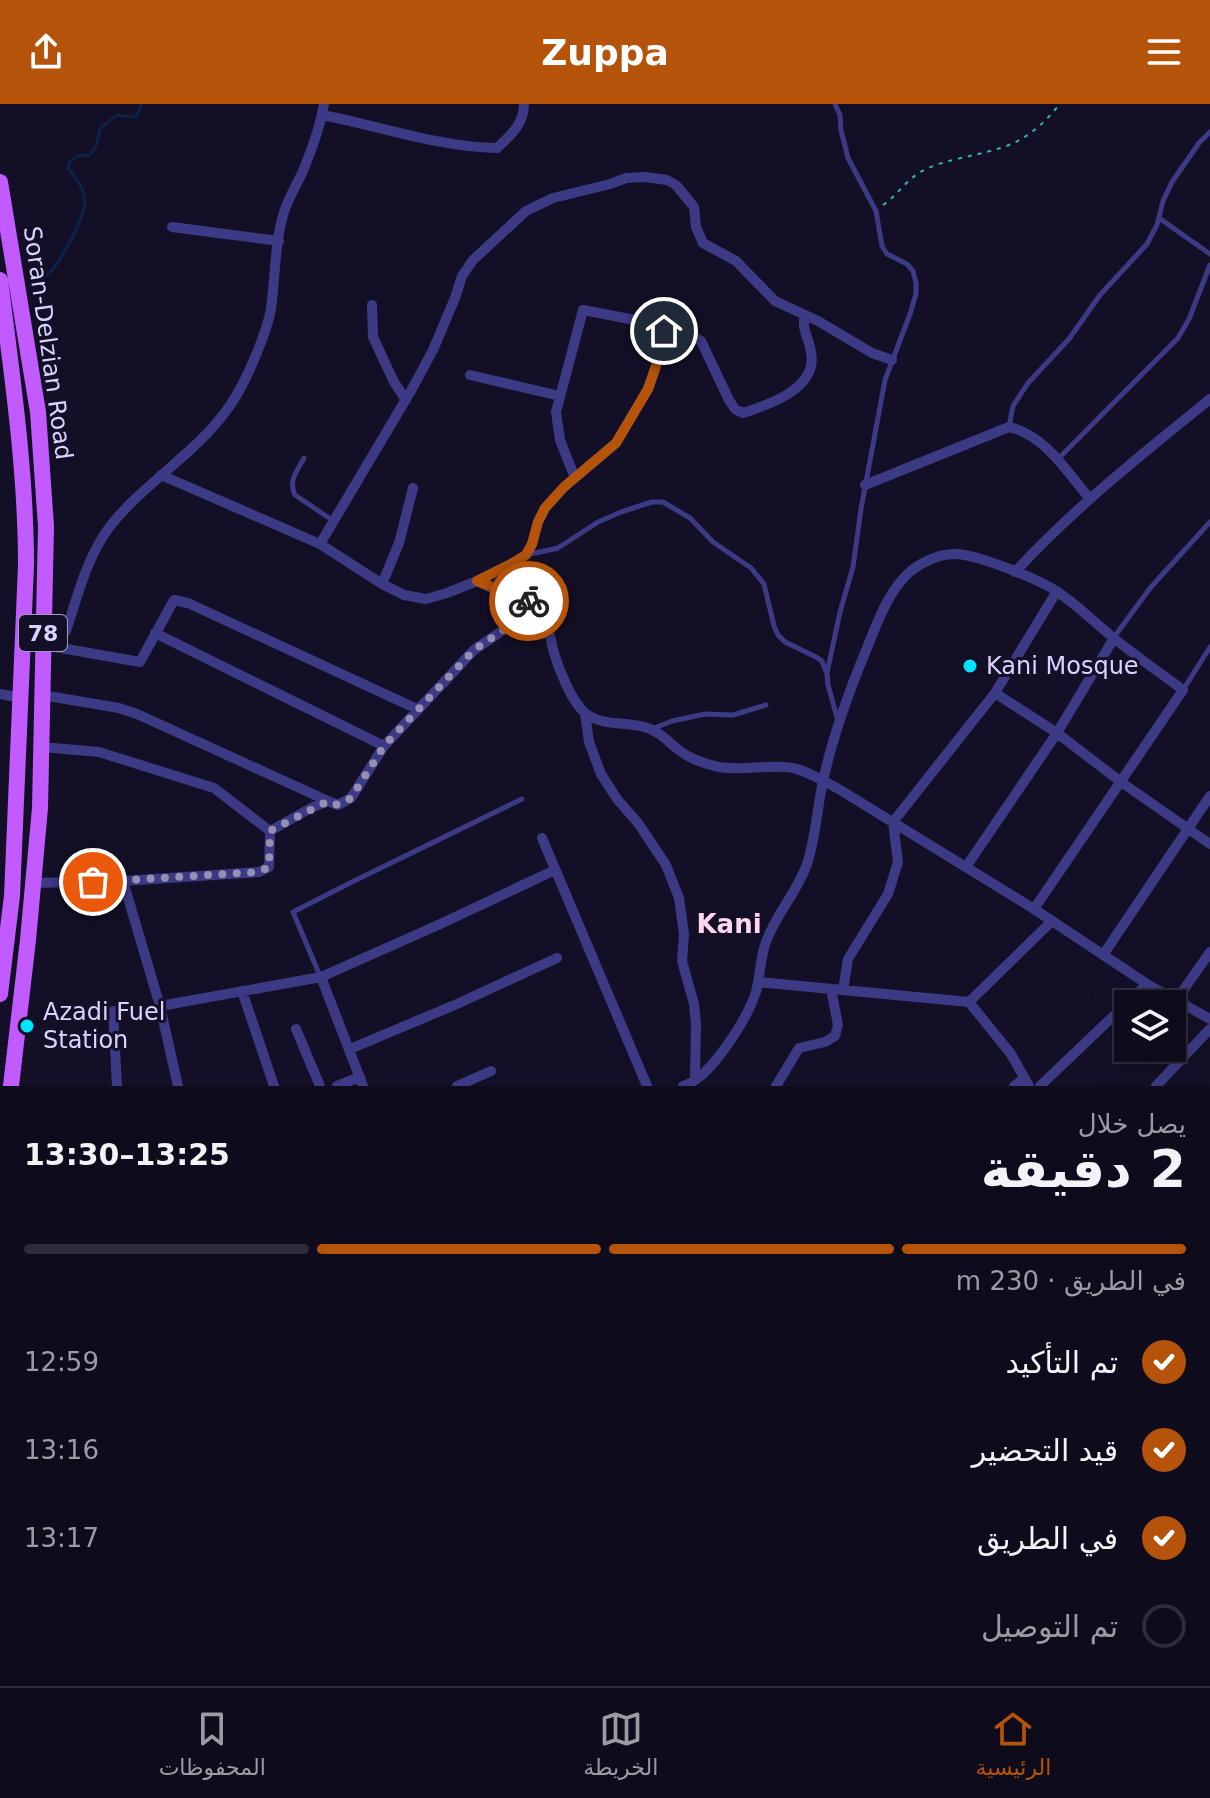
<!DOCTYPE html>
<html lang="ar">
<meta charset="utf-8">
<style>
body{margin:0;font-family:"DejaVu Sans","Noto Sans Arabic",sans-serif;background:#171425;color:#f1f3f6;direction:rtl;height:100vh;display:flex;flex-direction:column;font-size:30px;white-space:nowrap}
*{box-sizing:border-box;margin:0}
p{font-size:26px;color:#9b9ba3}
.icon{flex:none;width:44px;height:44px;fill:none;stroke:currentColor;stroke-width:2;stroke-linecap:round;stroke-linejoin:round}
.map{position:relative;height:982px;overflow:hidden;direction:ltr}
.sheet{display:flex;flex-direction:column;background:#0e0b1c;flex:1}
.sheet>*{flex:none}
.fabs{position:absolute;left:1114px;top:886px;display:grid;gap:16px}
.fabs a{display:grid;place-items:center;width:72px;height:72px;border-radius:0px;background:#0e0b1c;box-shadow:0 8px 32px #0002,0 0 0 2px #2e2b3b;font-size:40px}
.pin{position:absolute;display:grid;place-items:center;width:68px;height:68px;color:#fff;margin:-34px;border:4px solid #fff;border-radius:50%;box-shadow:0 2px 8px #0007}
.courier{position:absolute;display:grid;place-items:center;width:80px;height:80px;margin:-40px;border:6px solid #b45309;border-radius:50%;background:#fff;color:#222;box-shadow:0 2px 10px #0007}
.overview em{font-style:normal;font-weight:700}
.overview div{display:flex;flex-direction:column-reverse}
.overview{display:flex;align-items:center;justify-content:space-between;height:136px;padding:0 24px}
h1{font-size:52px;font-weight:700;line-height:60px}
.bar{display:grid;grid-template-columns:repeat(4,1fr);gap:12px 8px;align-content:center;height:96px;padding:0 24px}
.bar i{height:10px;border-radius:6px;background:#2e2b3b}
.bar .active{background:#b45309}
.bar p{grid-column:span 4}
ol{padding:0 24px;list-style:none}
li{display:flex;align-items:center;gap:24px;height:88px}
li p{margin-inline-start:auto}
li .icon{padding:8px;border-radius:50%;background:#b45309;color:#fff;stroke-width:4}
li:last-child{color:#9b9ba3}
li i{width:44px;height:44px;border:4px solid #2e2b3b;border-radius:50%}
header{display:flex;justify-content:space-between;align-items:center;height:104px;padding:0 24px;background:#b45309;color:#fff;font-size:36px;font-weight:700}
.dock{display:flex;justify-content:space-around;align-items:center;height:112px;border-top:2px solid #2e2b3b;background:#0e0b1c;font-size:22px;color:#9b9ba3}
.dock a{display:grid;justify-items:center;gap:4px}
.dock .active{color:#b45309}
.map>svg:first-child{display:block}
</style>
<header><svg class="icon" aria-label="menu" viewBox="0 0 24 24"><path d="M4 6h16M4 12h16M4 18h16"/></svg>Zuppa<svg class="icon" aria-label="share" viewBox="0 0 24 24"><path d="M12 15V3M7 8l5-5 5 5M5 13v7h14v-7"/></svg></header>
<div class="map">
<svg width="1210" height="982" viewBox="0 0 1210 982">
<rect width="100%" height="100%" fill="#130f26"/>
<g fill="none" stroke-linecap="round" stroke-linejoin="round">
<path stroke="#0c2248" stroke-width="3" d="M36 179C41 175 47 171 51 167 61 157 86 111 85 97 85 84 74 74 68 63L69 58 77 52 90 51 96 42 100 25 117 11 132 13 137 11 142 0"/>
<path stroke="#2fb8b0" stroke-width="2" stroke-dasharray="4 6" stroke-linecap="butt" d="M883 101C899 90 908 73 926 65 957 51 995 51 1023 34 1037 26 1050 12 1060 0"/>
<path stroke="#3d3a85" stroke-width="5" d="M835 0 840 11 841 26 848 54 876 107 882 142 887 150 907 160 913 167 916 179V190L910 210 885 276 861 405 853 463 840 508 827 569 828 581 838 617
M1159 114 1210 150
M1009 322 1013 302 1028 279 1069 235 1100 191 1147 140 1157 121 1163 97 1172 78 1199 39 1210 28
M304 354C297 367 288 377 295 391L332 416
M1058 355 1178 234 1189 215 1210 161
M526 451 558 444 598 418 621 408 652 398H663L690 414 713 438 751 464 764 480 774 522 778 531 785 538 816 553 822 557 826 568
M1114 533 1151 483 1210 418
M1183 586 1210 543
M652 625 672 617 705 610 733 611 766 601
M320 872 293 808 354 777 522 695"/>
<path stroke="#3d3a85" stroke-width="10" d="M322 11C380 22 438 43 497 44 511 31 524 20 524 0
M172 123 279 137
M372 201 373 233 394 278 406 296
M470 271 560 292
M161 371 320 440 382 480 404 491 426 495 447 489 477 477 511 460 526 451 532 440 538 418 545 404 564 383 616 339 648 285 656 262 664 227
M575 374 560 336 556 308 583 206 635 216 664 227 688 230 701 237 729 296 735 305 743 309C771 300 818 284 811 248 809 234 801 225 805 211
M865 381 1009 323C1045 331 1067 368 1090 395
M320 440 412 285 433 246 455 194 462 172 473 156 526 107 553 94 610 80 626 74 645 73 667 76 676 81 694 103 696 123 703 139 736 157 775 197 818 217 872 249 892 256
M1015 468C1074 404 1142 350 1210 295
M477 477C486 481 495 486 505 489 514 493 526 494 534 500 549 510 549 533 554 549 559 566 572 598 585 609 602 623 631 617 650 625 662 629 670 640 680 647 691 655 705 660 719 663 744 667 768 660 793 664 808 667 823 677 837 684L1034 805 1147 880 1210 915
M382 480 399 439 413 384
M155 529 384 642
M43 534 60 532 66 527C78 491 87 452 111 421 147 376 199 348 231 300 246 278 266 231 271 205 275 175 275 136 284 108 288 95 296 82 302 69 311 48 320 23 324 0
M44 541 140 558 174 496 188 499 417 605
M995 589 1057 629 1121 678 1210 740
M0 590 21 594
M42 591 119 604 137 610 328 697
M585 609 589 638 601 670 617 695 638 719 666 761 679 794 684 830 682 857 694 900 696 919 695 976
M42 643 99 648 214 684 270 727
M542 734 647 982
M966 763 1057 629 1114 534
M123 777 160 902 178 982
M33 779 123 777 259 768 269 763 270 727 311 704 328 697 338 701 351 694 384 642 474 546 537 503
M1103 851 1210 692
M321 873 363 982
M758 878 969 898 1011 950 1029 982
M843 886 848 855 888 790 898 758 893 718 995 589 1057 487
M242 887 274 982
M1177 895 1210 848
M969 898 1052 817
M160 902 321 873 436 822 555 766
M113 907 117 982
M296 925 320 982
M350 945 457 900 557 854
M337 982 360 973
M457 982 491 967
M683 982C710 975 747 915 756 888 760 873 760 856 765 841 774 812 797 789 807 760 816 733 817 704 823 677 833 631 849 587 867 544 878 517 889 485 912 466 924 457 942 449 957 450 978 451 1042 476 1059 489 1077 501 1093 517 1110 531 1134 551 1159 568 1183 586L1034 805
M776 982 799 944 825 938 835 932 838 921 831 885
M1014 982 1025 974
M1040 982 1147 880
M1156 982 1210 925"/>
<path stroke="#c25bff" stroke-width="16" d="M0 78 38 308 46 422 40 704 28 836 11 982
M0 176C12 271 26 366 26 461L12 792 0 890"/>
</g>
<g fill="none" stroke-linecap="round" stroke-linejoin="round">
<path stroke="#948fb3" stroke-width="8" stroke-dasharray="0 14.4" d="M93 778 259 768 269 763 270 727 328 697 338 701 351 694 384 642 474 546 537 503 529 497"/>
<path stroke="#b45309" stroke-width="10" d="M529 497 477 477 511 460 526 451 532 440 538 418 545 404 564 383 616 339 648 285 656 262 664 227"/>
</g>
<g fill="#00e5ff" stroke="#130f26" stroke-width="3">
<circle cx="970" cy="562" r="8"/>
<circle cx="27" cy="922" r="8"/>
</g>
<g text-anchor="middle" stroke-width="6" stroke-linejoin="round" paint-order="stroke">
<rect fill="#130f26" stroke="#9e99be" stroke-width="2" x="19" y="511" width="48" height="36" rx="6"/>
<g font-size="22" font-weight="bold" fill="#d9d4ff">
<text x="43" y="537">78</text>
</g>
<g font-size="24" fill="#d9d4ff" stroke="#130f26">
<text transform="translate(48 239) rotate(82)" y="8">Soran-Delzian Road</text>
</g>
<g font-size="24" fill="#d9d4ff" stroke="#130f26" text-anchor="start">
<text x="986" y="570">Kani Mosque</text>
<text x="43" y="916">Azadi Fuel<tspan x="43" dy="28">Station</tspan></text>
</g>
<g font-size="26" font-weight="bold" fill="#ffd6f0" stroke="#130f26">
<text x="729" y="829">Kani</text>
</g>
</g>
</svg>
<div class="fabs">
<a><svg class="icon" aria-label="layers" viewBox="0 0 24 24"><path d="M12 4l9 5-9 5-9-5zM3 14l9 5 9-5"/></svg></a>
</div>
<div class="pin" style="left:93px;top:778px;background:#ea580c"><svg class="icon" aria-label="bag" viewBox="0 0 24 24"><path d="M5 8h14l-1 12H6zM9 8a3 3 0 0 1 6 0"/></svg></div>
<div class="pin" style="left:664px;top:227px;background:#1f2937"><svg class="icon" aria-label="home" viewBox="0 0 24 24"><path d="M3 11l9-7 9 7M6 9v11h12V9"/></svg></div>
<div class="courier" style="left:529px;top:497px"><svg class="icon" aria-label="bike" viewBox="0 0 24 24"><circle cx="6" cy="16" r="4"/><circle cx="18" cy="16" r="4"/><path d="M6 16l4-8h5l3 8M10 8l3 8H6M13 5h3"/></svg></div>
</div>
<section class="sheet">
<div class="overview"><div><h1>2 دقيقة</h1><p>يصل خلال</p></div><em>13:25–13:30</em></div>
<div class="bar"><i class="active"></i><i class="active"></i><i class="active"></i><i></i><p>في الطريق · 230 m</p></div>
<ol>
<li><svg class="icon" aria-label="check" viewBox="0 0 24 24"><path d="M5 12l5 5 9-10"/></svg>تم التأكيد<p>12:59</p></li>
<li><svg class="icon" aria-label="check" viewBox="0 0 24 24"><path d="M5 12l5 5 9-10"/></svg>قيد التحضير<p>13:16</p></li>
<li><svg class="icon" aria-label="check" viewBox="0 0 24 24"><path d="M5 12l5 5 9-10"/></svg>في الطريق<p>13:17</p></li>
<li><i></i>تم التوصيل</li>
</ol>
</section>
<nav class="dock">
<a class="active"><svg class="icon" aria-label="home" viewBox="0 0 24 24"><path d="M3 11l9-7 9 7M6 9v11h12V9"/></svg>الرئيسية</a>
<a><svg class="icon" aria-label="map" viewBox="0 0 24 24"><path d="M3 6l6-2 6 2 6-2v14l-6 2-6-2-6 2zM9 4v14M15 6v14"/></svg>الخريطة</a>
<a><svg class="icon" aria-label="saved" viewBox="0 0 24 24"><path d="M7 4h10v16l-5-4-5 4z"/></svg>المحفوظات</a>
</nav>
